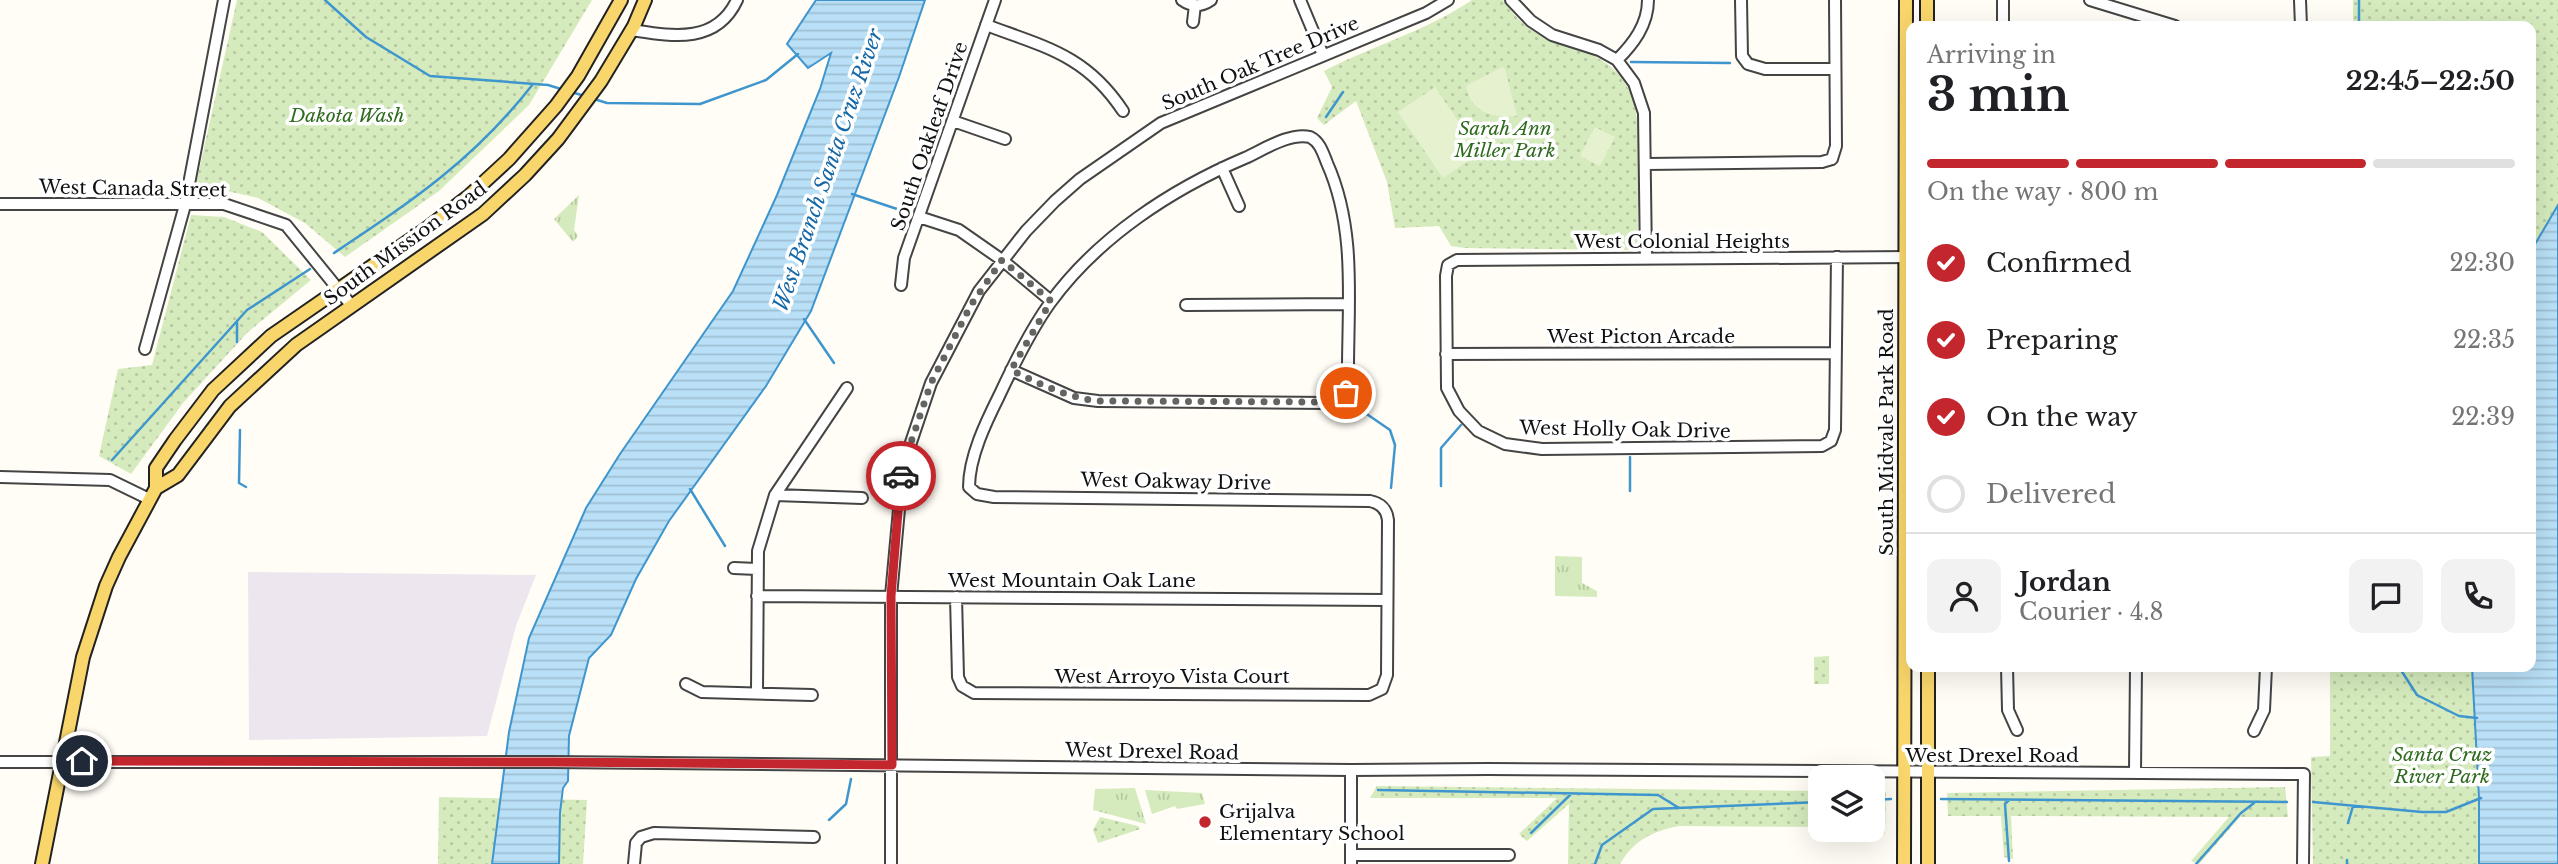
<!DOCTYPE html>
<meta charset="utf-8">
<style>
body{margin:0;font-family:"Libre Baskerville",serif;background:#f2f2f2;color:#202124;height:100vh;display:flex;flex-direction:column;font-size:26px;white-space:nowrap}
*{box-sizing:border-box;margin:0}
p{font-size:23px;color:#757577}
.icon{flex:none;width:38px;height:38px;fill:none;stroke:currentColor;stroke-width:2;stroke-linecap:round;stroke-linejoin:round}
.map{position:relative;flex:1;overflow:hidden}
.side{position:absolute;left:1906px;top:21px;width:630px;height:651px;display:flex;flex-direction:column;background:#fff;border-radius:14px;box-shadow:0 7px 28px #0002}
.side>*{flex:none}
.controls{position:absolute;left:1808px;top:765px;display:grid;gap:14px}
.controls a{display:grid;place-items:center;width:77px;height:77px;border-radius:14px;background:#fff;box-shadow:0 7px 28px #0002;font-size:35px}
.pin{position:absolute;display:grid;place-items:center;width:60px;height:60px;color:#fff;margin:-30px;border:4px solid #fff;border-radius:50%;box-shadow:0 2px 7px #0007}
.courier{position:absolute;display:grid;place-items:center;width:70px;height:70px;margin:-35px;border:5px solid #c4262e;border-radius:50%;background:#fff;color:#222;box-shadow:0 2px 9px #0007}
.overview em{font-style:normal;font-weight:800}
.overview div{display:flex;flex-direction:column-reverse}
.overview{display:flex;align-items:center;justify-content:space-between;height:119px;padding:0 21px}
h1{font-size:46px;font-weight:800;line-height:52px}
.bar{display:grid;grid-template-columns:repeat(4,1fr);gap:10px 7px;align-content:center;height:84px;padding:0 21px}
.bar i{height:9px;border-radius:5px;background:#e0e0e0}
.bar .selected{background:#c4262e}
.bar p{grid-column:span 4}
.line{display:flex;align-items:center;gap:18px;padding:0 21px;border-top:2px solid #e0e0e0}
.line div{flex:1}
.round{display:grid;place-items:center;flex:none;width:74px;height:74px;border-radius:14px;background:#f2f2f2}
ol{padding:0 21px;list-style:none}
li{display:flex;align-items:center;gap:21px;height:77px}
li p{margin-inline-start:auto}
li .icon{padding:7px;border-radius:50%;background:#c4262e;color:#fff;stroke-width:4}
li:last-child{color:#757577}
li i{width:38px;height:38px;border:4px solid #e0e0e0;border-radius:50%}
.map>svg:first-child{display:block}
</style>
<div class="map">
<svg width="2558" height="864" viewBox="0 0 2558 864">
<defs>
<pattern id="grass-tufts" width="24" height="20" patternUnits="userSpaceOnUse" patternTransform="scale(1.75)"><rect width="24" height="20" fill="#d5ebbd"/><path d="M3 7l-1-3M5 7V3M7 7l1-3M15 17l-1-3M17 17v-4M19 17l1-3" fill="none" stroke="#b6c8a1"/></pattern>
<pattern id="park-dots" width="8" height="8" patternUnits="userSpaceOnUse" patternTransform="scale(1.75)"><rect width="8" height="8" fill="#d5ebbd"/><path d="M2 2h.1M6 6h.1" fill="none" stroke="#b6c8a1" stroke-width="1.8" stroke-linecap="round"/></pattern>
<pattern id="water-rules" width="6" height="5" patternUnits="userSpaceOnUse" patternTransform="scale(1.75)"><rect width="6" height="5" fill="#b9e0f7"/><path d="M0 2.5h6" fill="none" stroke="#9ebfd3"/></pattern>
</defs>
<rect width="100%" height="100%" fill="#fffdf5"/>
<path fill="#eee6ef" d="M248 572 536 575 516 626 487 736 249 740Z"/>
<path fill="url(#grass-tufts)" d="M579 195 574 230 578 236 573 242 554 219Z
M1555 556 1582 557V583L1597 591V597L1555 596Z
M1135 788 1146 824 1093 810 1095 789Z
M1145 790 1202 793 1205 804 1177 809 1175 806 1152 814Z"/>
<path fill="url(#park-dots)" d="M237 0H592L529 105 439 191 345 257 305 223 258 198 196 184Z
M1472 0H1503C1530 38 1543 35 1583 51 1639 73 1639 114 1639 167 1639 192 1638 217 1638 242L1630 250 1465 248 1451 246 1439 226 1395 228 1387 182 1356 101 1324 125 1317 118 1332 87 1324 71C1374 45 1424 32 1472 0Z
M2353 0H2558V864H2313L2311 757 2330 756V667H2530V26H2353Z
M191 215 224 217 262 232 311 280 248 332 183 403 131 474 99 456 118 369 152 365Z
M1829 656V684H1814V657Z
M1377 786 1820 791V827L1679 826C1653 831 1634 840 1620 864H1568L1569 804 1527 841 1519 834 1557 798H1370Z
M2285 787 2288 817H2240L2199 864 2191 861 2229 817 2011 816 2013 859 2004 857 2001 816H1948L1947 793Z
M1872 792H1886L1885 834 1873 833Z
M439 797 587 800 583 864H438Z
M1100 817 1138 826 1140 829 1098 843 1093 830Z"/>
<path fill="#e6f2cf" d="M1502 67 1505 69 1517 116C1492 118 1471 113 1466 86Z
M1435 87 1480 153 1443 178 1398 112Z
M1595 127 1615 137 1600 166 1580 156Z"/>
<path fill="url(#water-rules)" stroke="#3f96cf" stroke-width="2" d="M816 0H925L899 77 811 311 766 386 669 521 636 579 611 635 589 658 569 736 568 781 563 788 560 813 559 864H492L509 732 529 638 586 508 620 454 733 291 777 195 820 89 831 53 808 68 787 44Z
M2558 205V864H2479V798L2472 667H2530L2531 251Z"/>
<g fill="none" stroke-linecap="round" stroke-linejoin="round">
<path stroke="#3f96cf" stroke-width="2.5" d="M325 0 366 37 430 76 548 85 561 89
M2359 0V26
M1631 62 1730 63
M571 92 585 96
M594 99 607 103 700 104 766 80 798 54
M1326 117 1343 92
M852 194 909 213
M334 253C412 201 474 160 533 84
M804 319 834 363
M237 342V321
M1358 408 1390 430 1395 445 1391 488
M240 430 239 483 246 487
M112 460 247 310 310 269
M1441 486V448L1461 425
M690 489 725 546
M1630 491V457
M2399 667 2417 695 2459 716 2477 718
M1378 790 1658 795 1679 808
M1941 799 2287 802
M1872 800 1891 799
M2009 800 2005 804 2009 861
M2313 802 2422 812H2446L2481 798
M829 820 846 804 851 779
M2348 823 2353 806
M1531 833 1571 794
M2347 860V864
M1595 864 1602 845 1653 809 1820 802
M2196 864 2241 813 2254 803"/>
<g stroke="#444" stroke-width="14">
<path id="minor" d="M1182 0C1192 7 1201 7 1211 0
M1300 0 1323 55
M1511 0 1531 21 1552 35 1599 50 1617 60 1634 83 1644 113 1646 259
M1741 0 1742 56 1748 64
M2003 0V26
M2090 0 2175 26
M2300 0 2301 26
M1193 22 1195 5
M986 25C1045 47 1086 55 1123 111
M631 30C671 36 716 45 737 0
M1617 60C1633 44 1648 25 1648 0
M1748 64 1765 69H1835
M953 121 1005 139
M1310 137C1290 132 1263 150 1245 158 1172 189 1098 237 1050 303 1030 331 1014 364 999 396 986 422 969 457 969 487L977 494 994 497 1370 501C1380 503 1387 509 1388 520L1387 675 1382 689
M1310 137C1320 142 1323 153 1327 163 1358 232 1347 309 1348 383L1343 396
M1832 159 1836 146 1835 0
M1646 164 1822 162 1832 159
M1222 168 1239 206
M0 204H224L286 225 351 305
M919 217 959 230 1002 260 1051 301
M1837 257 1835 430 1831 441 1822 446 1542 449 1505 444 1478 431 1459 411 1447 388 1446 276 1448 265 1457 260 1911 257
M901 285 904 258 995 0
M1186 305 1347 304
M145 349 185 205 224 0
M1446 354 1836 353
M1011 370 1074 398 1098 401 1328 403 1339 400 1343 396
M0 477 110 480 149 499
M775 495 862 498
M734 568 757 569
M757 596 1387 600
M956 597 958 677 962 686
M2007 667 2008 710 2017 730
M686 684 702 692 812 695
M962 686 974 693 1369 695 1382 689
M757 691 758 551 775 495 847 388
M2254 731 2264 710 2266 667
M0 762H552L1351 770 1488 769 2304 774 2303 864
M2135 772 2136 667
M641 837 654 833 814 837
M1351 855H1509
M634 864 636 843 641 837
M891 864V596L903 466 931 383 979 291 1026 231 1055 201 1080 179 1161 123 1426 13 1448 0
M1351 864V770"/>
</g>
<g stroke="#222" stroke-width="16">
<path id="major" d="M1927 0V26
M156 488V468L175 440 213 390 271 336 426 229 469 196 509 159 556 106 578 76 621 0
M42 864 83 657 106 586 119 557 156 488 178 475 230 406 296 345 483 214 525 175 558 139 601 81 634 26 645 0
M1904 864 1906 0
M1928 864V667"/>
</g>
<use href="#minor" stroke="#fff" stroke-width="10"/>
<use href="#major" stroke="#f9d66b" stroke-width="12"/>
</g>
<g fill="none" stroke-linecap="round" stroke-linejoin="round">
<path stroke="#646461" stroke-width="7" stroke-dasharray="0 12.6" d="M901 476 903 466 931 383 971 305 1002 260 1051 301 1011 370C1040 384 1066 397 1098 401L1328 402 1339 400 1346 393"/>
<path stroke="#c4262e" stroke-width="9" d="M82 761 552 762 892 765 891 596 901 476"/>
</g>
<circle fill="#c4262e" stroke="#fff" stroke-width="2.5" cx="1205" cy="822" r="7"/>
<g text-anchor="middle" stroke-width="7" stroke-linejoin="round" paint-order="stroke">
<g font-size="19" fill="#111" stroke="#fff">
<text transform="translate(1260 63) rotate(-23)" y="7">South Oak Tree Drive</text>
<text transform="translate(929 136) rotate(-71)" y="7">South Oakleaf Drive</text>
<text transform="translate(133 188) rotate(1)" y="7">West Canada Street</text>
<text x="1682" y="248">West Colonial Heights</text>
<text transform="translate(405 243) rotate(-36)" y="7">South Mission Road</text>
<text x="1641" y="343">West Picton Arcade</text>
<text transform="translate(1625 429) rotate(1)" y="7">West Holly Oak Drive</text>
<text transform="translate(1886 432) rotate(-90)" y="7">South Midvale Park Road</text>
<text transform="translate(1176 481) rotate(1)" y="7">West Oakway Drive</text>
<text x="1072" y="587">West Mountain Oak Lane</text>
<text x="1172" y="683">West Arroyo Vista Court</text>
<text transform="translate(1152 751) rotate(1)" y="7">West Drexel Road</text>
<text x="1992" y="762">West Drexel Road</text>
</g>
<g font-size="19" font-style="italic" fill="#2f6b1f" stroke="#fff">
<text x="347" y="122">Dakota Wash</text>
<text x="1505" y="135">Sarah Ann<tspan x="1505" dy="22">Miller Park</tspan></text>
<text x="2442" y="761">Santa Cruz<tspan x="2442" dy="22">River Park</tspan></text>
</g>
<g font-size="19" fill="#111" stroke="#fff" text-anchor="start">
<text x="1219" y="818">Grijalva<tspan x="1219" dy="22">Elementary School</tspan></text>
</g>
<g font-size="21" font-style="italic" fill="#1768a6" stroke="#fff">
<text transform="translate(828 170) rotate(-71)" y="7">West Branch Santa Cruz River</text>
</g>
</g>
</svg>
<div class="controls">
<a><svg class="icon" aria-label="layers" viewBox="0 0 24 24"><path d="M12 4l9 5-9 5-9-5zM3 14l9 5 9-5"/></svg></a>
</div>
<div class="pin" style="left:1346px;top:393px;background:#ea580c"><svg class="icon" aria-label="bag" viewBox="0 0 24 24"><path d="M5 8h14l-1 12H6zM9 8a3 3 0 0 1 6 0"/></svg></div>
<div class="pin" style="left:82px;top:761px;background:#1f2937"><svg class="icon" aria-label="home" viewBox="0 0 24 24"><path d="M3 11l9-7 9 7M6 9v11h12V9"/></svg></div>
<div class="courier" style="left:901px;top:476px"><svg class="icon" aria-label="car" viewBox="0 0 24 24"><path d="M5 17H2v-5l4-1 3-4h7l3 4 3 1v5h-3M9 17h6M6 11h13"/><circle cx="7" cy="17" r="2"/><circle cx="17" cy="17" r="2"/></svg></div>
<section class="side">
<div class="overview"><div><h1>3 min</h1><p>Arriving in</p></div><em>22:45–22:50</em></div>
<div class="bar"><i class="selected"></i><i class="selected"></i><i class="selected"></i><i></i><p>On the way · 800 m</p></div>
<ol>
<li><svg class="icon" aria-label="check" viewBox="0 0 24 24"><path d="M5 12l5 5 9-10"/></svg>Confirmed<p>22:30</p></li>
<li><svg class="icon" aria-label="check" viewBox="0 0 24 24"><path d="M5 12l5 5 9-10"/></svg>Preparing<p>22:35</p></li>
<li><svg class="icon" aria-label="check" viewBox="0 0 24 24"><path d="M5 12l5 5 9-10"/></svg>On the way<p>22:39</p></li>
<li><i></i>Delivered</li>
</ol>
<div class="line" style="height:126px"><a class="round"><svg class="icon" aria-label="person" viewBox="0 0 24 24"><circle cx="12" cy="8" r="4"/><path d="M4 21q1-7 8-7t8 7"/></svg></a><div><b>Jordan</b><p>Courier · 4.8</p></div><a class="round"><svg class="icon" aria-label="chat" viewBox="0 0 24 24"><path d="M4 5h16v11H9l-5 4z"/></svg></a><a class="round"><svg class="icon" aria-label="phone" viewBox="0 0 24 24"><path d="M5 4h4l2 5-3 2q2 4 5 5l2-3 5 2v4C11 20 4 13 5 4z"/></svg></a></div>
</section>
</div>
